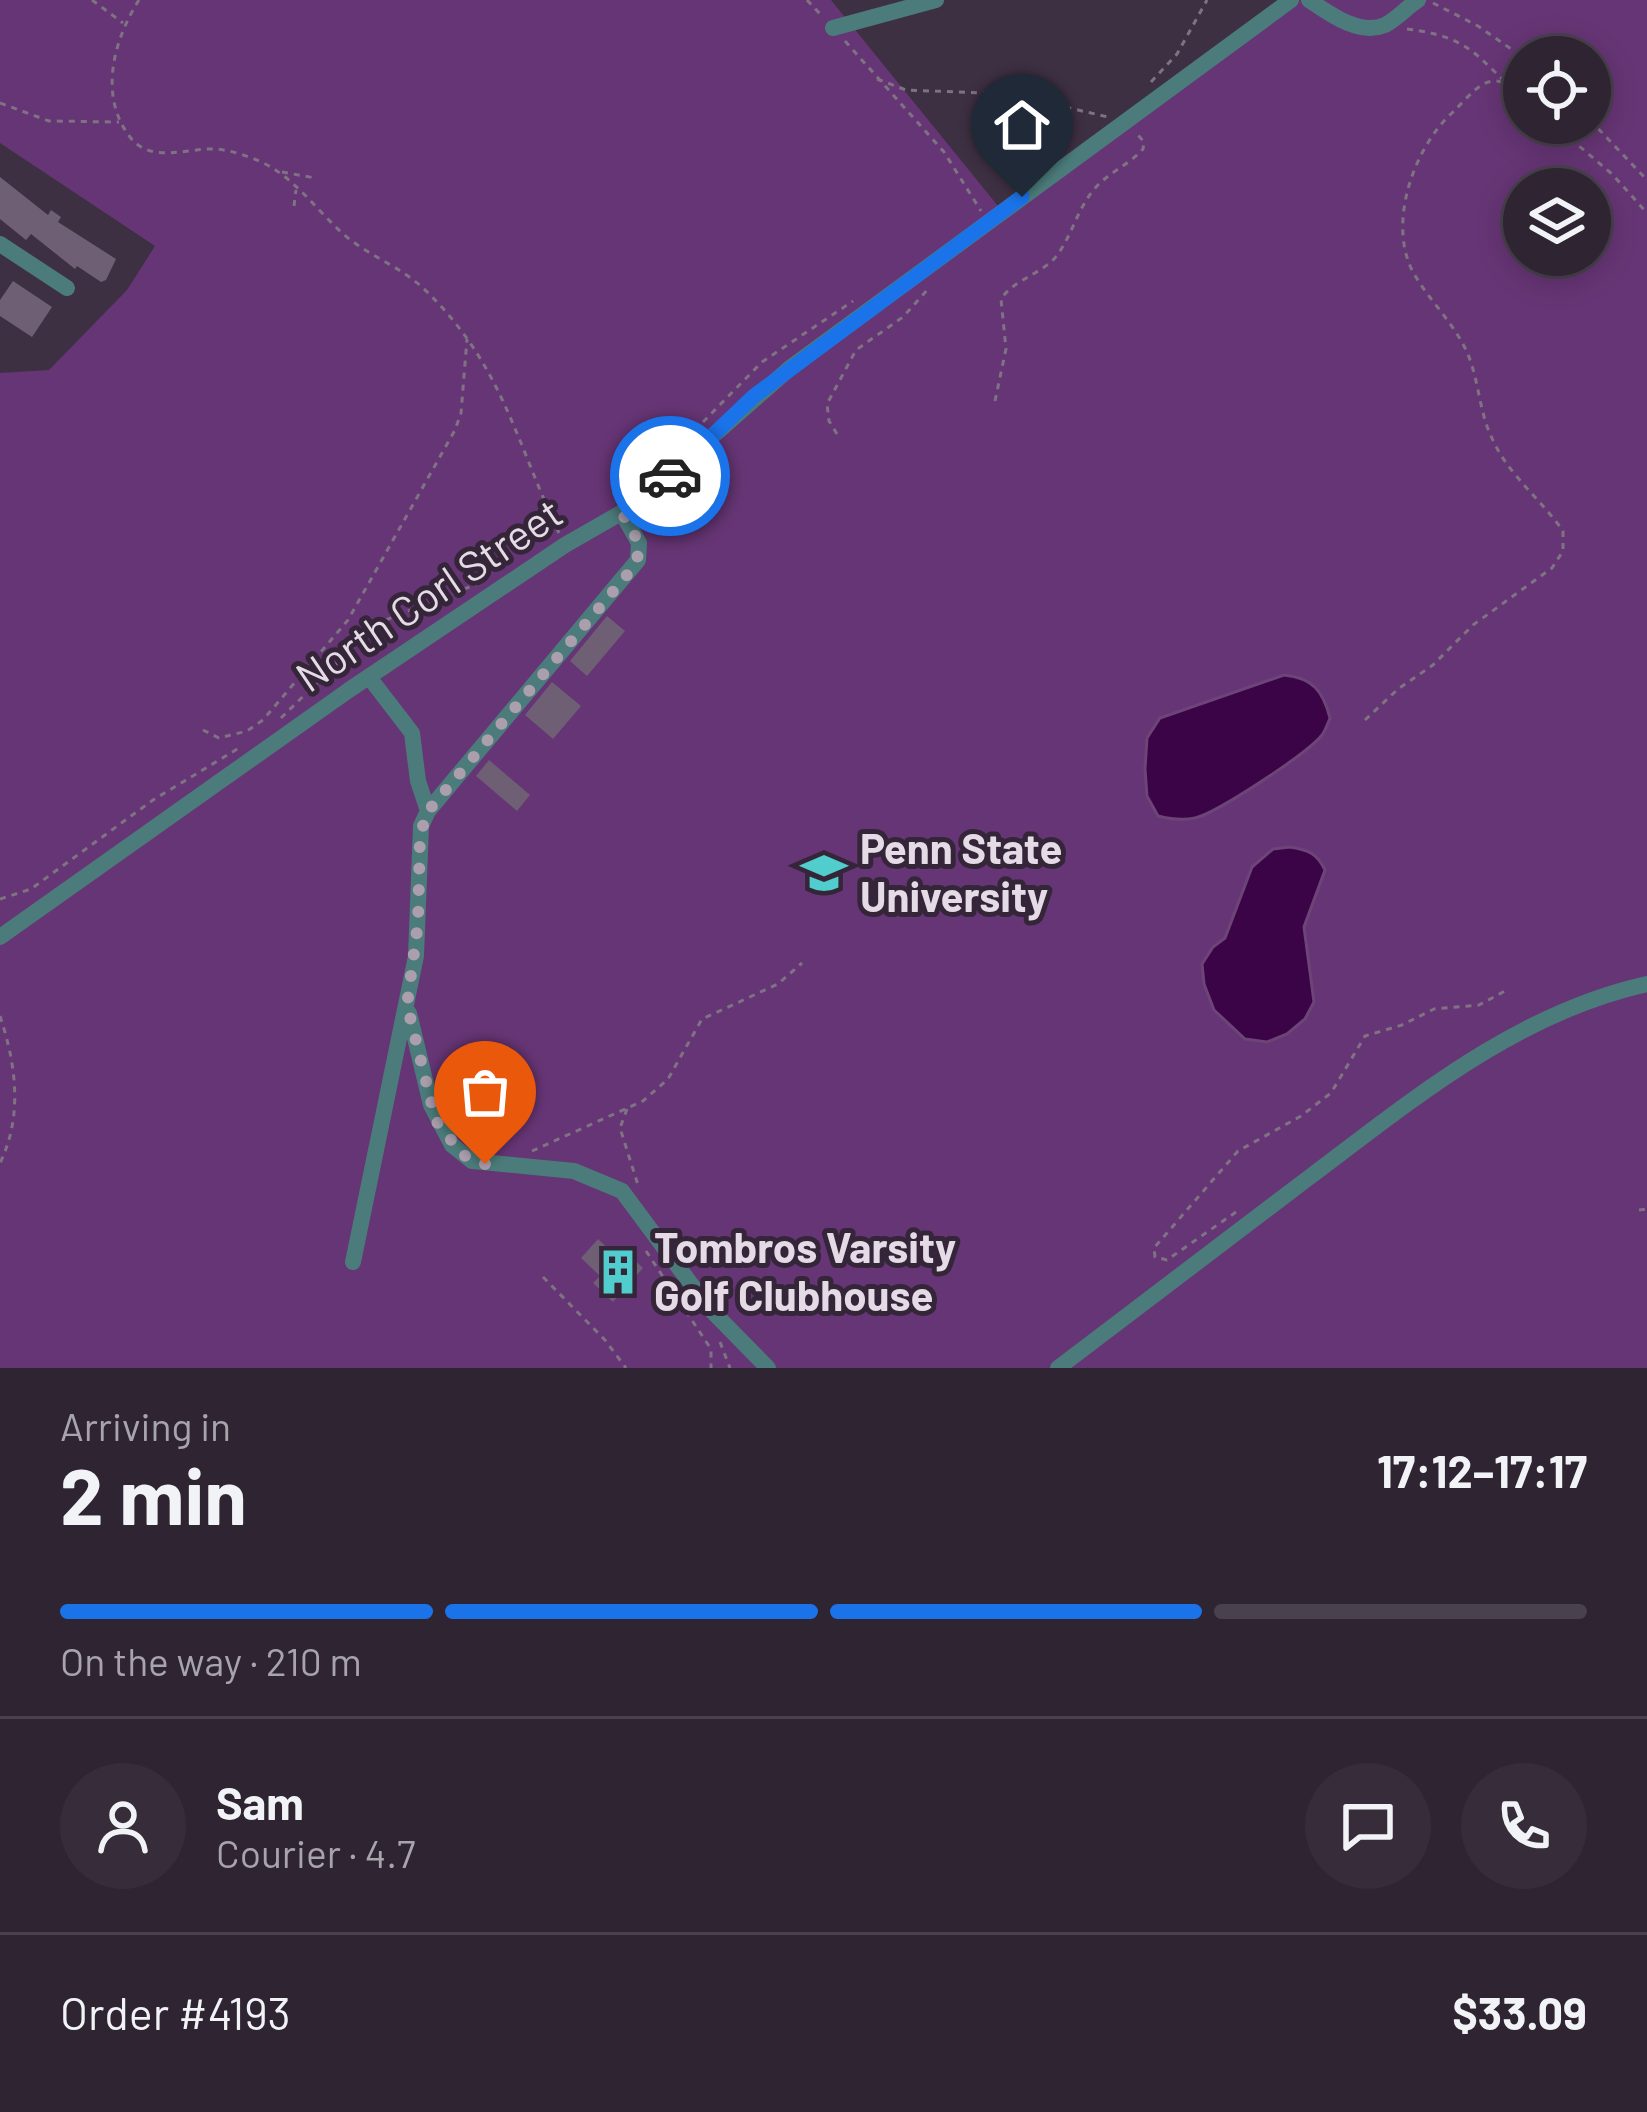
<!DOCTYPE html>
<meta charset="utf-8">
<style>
body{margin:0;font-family:Barlow,sans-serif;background:#362c3a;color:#f1f3f6;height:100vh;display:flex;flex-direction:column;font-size:45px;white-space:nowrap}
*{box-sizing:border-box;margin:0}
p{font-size:39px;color:#a7a4ac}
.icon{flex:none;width:66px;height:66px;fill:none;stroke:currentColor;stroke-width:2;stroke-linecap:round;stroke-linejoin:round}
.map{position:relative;height:1368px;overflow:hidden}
.sheet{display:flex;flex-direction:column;background:#2e2432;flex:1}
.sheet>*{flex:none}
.fabs{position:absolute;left:1503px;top:36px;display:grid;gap:24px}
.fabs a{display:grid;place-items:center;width:108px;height:108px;border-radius:50%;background:#2e2432;box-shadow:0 6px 30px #0003,0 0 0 3px #49414d;font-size:60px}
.pin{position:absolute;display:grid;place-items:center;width:102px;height:102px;color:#fff;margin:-123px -51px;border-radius:50% 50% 50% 0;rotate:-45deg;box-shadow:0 0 12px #0007}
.pin .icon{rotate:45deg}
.courier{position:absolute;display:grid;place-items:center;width:120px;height:120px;margin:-60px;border:9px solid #1a73e8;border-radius:50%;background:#fff;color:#222;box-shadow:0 3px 15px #0007}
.summary em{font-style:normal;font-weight:700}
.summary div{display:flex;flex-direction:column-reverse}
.summary{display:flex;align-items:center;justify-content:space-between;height:204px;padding:0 60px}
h1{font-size:78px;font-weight:700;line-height:90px}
.bar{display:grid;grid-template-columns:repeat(4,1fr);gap:18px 12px;align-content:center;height:144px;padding:0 60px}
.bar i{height:15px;border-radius:9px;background:#49414d}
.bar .on{background:#1a73e8}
.bar p{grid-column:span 4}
.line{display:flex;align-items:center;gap:30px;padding:0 60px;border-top:3px solid #49414d}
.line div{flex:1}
.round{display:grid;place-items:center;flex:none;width:126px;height:126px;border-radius:63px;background:#362c3a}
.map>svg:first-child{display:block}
</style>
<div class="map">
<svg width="1647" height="1368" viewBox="0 0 1647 1368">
<rect width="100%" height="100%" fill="#3e3043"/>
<path fill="#663575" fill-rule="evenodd" d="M0 0H831L1002 211 1291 0H1647V1368H0V373L49 370 127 290 155 246 0 143ZM1524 57H1590V123H1524ZM1524 189H1590V255H1524Z"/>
<path fill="#3a0447" stroke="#6d4477" stroke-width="3" d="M1284 675C1313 678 1323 691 1330 718 1328 723 1325 731 1322 735 1308 753 1217 813 1195 818 1182 821 1170 819 1158 816L1147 796 1145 769 1147 738 1160 718Z
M1290 847C1308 850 1317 853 1325 870L1304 927 1314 1002 1305 1019 1287 1034 1267 1042 1245 1039 1214 1010 1204 984 1202 964 1213 947 1225 938 1252 867 1273 849Z"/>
<path fill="#6f5f74" d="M0 177 48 215 51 210 61 217 58 222 116 259 106 280 101 282 77 266 75 269 31 234 26 240 0 219Z
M13 281 52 307 32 337 0 316V300Z
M607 616 625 631 587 676 570 661Z
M552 682 581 706 553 739 525 715Z
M489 760 530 795 517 811 476 776Z
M598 1239 617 1257 624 1250 643 1268 613 1302 593 1283 600 1276 581 1258Z"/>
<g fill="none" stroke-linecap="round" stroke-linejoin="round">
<path stroke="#7f7383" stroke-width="3" stroke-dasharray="6 6" stroke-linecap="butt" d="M92 0 123 23
M139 0C114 39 98 96 130 137 151 164 186 148 215 149 230 150 245 155 259 161 292 175 315 208 341 232 366 255 398 265 423 288 502 363 515 440 559 533
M807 0 822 16
M1433 3 1478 26 1524 58
M1407 29C1474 37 1478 60 1524 99
M845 41 944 152 981 211
M877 79 906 90 1009 94 1108 117
M1151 82 1177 54 1207 0
M0 103 49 121 119 122
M1590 120 1647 180
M1552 123 1612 174 1647 213
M282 172 315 178
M294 206 296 190
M995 401 1006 349 1001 299C1014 280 1038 275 1054 259 1071 239 1076 212 1092 192 1106 173 1128 166 1143 149L1144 142 1137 134
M703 422 762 362 853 301
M837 434 829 421 827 404 856 350 903 317 929 288
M281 718 378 623 477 584
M1365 720 1398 689 1433 665 1473 625 1552 568 1563 551V531C1540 498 1507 474 1491 436 1478 408 1479 376 1465 348 1451 320 1428 299 1413 272 1387 223 1414 147 1453 112 1468 98 1483 74 1504 83
M203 730 219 738 247 731 263 720 348 620 455 430 461 413 467 339
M0 899 31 889 153 800 239 748
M0 1016C16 1064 23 1116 0 1163
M627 1109 620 1128 638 1185
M532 1151 643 1101 668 1079 702 1019 778 984 802 963
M1639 1210 1647 1209
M1236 1212 1167 1260 1155 1257 1154 1248 1238 1151 1301 1116 1331 1093 1365 1036 1402 1025 1434 1009 1479 1005 1505 991
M646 1251 711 1349V1368
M543 1277 605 1340 626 1368
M720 1342 730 1368"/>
<path stroke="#4b7c7b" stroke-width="16" d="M1309 0C1330 14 1359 36 1385 25 1397 19 1407 7 1418 0
M833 28 936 0
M0 244 67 288
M369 677 412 733 418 781 428 811
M0 937 349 690 565 545 633 506 790 368 1291 0
M409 1013 431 1105 452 1145 472 1161 574 1171 622 1191 708 1307 768 1368
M353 1262 416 956 421 826 428 811 638 560 639 543 622 513
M1058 1368C1141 1305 1224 1242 1307 1179 1412 1100 1516 1013 1647 984"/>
</g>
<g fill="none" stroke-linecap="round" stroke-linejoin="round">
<path stroke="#ab9fae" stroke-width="12" stroke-dasharray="0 21.6" d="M485 1164 463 1155 436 1121 407 1005 418 923 420 835 428 811 632 569C646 547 634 533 622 513L670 476"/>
<path stroke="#1a73e8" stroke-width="15" d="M670 476 754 396 1022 197"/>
</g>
<defs>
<g id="university-bare" transform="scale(3.6)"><path d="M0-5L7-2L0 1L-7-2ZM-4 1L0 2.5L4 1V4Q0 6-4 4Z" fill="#52cdcd" stroke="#342638" stroke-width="2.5" paint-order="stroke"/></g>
<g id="building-bare" transform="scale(3.6)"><path d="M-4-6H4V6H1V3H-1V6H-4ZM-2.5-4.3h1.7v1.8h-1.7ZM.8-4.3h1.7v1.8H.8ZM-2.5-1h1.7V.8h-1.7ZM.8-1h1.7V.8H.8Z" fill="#52cdcd" stroke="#342638" stroke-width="2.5" paint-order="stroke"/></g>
</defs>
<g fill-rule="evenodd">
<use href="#university-bare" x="824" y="873"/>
<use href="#building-bare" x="618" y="1272"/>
</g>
<g text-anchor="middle" stroke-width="10" stroke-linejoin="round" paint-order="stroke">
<g font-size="42" fill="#e5dbe7" stroke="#342638">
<text transform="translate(429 595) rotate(-34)" y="15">North Corl Street</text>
</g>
<g font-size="42" font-weight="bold" fill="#e5dbe7" stroke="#342638" text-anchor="start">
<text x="860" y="864">Penn State<tspan x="860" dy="48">University</tspan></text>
<text x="654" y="1263">Tombros Varsity<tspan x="654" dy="48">Golf Clubhouse</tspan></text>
</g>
</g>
</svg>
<div class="fabs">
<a><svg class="icon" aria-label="locate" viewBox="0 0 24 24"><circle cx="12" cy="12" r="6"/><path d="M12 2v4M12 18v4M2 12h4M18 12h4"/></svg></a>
<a><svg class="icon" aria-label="layers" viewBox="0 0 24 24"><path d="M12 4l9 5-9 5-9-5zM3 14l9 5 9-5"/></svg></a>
</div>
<div class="pin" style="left:485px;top:1164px;background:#ea580c"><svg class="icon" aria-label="bag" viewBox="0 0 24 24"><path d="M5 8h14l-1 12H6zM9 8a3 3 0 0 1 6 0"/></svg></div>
<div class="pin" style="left:1022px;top:197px;background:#1f2937"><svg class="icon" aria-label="home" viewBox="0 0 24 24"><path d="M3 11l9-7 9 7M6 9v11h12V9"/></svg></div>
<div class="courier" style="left:670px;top:476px"><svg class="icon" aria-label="car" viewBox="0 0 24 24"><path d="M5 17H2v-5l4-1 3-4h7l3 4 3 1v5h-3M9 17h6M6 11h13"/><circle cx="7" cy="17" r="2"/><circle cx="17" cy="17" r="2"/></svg></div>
</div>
<section class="sheet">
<div class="summary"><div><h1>2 min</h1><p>Arriving in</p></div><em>17:12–17:17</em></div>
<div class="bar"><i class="on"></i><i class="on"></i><i class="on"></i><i></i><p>On the way · 210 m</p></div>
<div class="line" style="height:216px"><a class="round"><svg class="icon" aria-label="person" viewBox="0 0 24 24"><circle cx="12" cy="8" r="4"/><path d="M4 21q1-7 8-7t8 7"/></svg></a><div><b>Sam</b><p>Courier · 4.7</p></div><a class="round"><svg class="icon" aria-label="chat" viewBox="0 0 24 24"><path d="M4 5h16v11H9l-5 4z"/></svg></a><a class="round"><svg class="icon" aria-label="phone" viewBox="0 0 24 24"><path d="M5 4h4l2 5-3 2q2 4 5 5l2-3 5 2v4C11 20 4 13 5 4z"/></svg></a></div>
<div class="line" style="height:156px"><div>Order #4193</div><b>$33.09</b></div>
</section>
